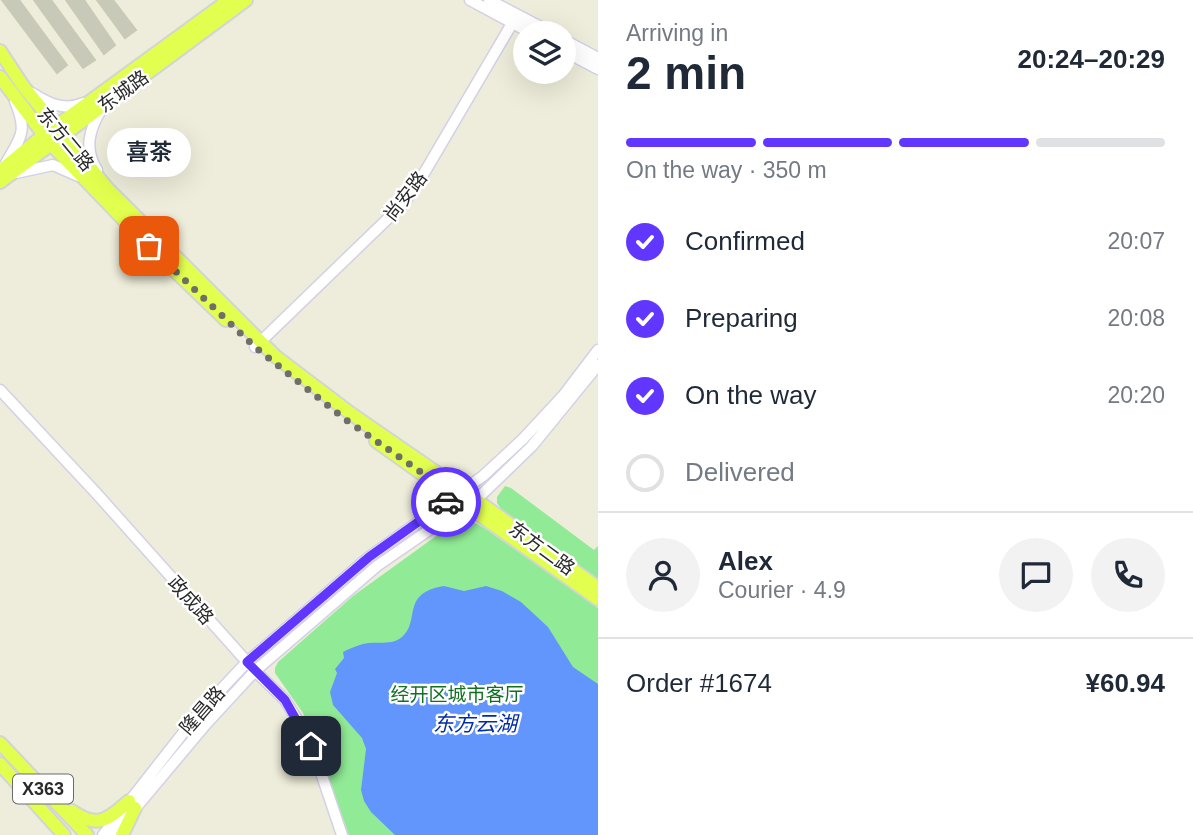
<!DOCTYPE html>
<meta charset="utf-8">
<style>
body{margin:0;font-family:Arial,"Noto Sans SC",sans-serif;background:#f2f2f3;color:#1f2937;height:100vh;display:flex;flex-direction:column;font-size:26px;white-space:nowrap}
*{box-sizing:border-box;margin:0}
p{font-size:23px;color:#747a83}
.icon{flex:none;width:38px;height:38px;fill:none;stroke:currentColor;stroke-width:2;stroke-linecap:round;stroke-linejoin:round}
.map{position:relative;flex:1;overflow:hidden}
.panel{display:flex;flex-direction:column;background:#fff;width:595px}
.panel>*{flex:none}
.buttons{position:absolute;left:513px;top:21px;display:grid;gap:14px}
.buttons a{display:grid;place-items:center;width:63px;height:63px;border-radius:50%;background:#fff;box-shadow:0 7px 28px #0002;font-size:35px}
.pin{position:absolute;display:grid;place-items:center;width:60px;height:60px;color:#fff;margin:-30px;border-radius:14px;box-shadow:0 4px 10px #0006}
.courier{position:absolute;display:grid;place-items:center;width:70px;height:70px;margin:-35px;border:5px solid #6137ff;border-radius:50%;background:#fff;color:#222;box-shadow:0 2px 9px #0007}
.bubble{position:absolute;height:49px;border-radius:24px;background:#fff;box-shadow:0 7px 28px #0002;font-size:23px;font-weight:600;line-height:49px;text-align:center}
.overview em{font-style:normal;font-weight:600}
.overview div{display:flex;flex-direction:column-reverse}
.overview{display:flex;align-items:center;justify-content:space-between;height:119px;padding:0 28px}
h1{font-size:46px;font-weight:600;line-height:52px}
.bar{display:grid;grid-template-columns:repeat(4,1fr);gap:10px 7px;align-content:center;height:84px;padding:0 28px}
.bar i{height:9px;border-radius:5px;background:#e0e1e3}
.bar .on{background:#6137ff}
.bar p{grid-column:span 4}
.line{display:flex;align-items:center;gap:18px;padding:0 28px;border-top:2px solid #e0e1e3}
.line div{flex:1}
.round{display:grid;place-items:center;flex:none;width:74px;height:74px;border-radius:37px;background:#f2f2f3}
ol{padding:0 28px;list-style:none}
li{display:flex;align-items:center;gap:21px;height:77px}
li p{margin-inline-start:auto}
li .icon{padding:7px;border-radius:50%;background:#6137ff;color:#fff;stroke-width:4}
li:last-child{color:#747a83}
li i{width:38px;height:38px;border:4px solid #e0e1e3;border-radius:50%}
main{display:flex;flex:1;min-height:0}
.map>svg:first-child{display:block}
</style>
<main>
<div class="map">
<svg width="598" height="835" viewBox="0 0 598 835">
<rect width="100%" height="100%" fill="#eeeddb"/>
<path fill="#91eb96" d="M505 486 511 488 594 550 598 546V580L502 510 497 503V497Z
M471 521 483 527 598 608V835H349L303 713 275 673V668L278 662 353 596 450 526 459 522Z"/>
<path fill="#6296fc" d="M444 586 464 591 486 586 502 591 521 602 548 627 573 667 598 684V835H395L371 812 364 801 361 790 366 749 362 738 333 705 330 692 337 673 335 669 344 658 343 652C351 648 360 644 369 643 380 642 392 645 402 637 421 621 400 593 444 586Z"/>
<path fill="#c9c9ba" stroke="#c9cab4" stroke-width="2" d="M2 0H19L67 65 57 73Z
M34 0H51L95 60 83 68Z
M66 0H84L115 45 104 54Z
M97 0H113L136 30 125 38Z"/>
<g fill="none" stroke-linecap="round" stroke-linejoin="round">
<g stroke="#d4d0e5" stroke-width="13">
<path id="minor" d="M470 0 531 33
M489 0 552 33
M564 40 598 58
M564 51 598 69
M32 93C49 104 64 111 83 103
M5 165C21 136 28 133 15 101
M97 170C84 149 89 130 101 110
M16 173 53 165 78 176
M255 347 404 203 423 175 517 15
M0 390 97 494 255 671 285 700 304 731 317 761 342 835
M103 835 198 714 247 662 369 557 483 476 523 439 563 396 598 350
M113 835 206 724 255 671 377 566 467 504 476 500 532 446 598 365"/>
</g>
<g stroke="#d4d4d4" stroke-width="16">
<path id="major" d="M0 51 23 86 108 189 275 356 350 413 476 500 598 588
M0 77 51 144 149 246 226 320
M0 171 44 135 229 0
M0 182 246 0
M376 441 598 599
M0 743 87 835
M0 764 64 835
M72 811C97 829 108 820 129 801
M122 835 135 808"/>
</g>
<use href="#minor" stroke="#fff" stroke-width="10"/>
<use href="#major" stroke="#e2ff4f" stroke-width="12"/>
</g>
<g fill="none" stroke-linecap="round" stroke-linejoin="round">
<path stroke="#6f6e68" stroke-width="7" stroke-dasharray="0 12.6" d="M149 246 255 347 346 420 454 495 446 502"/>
<path stroke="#6137ff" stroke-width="9" d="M311 746 285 700 247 662 369 557 446 502"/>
</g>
<g text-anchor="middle" stroke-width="5" stroke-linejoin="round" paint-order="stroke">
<rect fill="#fff" stroke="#6a6a6a" stroke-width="2" x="13" y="774.5" width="60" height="29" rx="5"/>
<g font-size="18" font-weight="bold" fill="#2a2a2a">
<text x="43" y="795">X363</text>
</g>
<g font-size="19" fill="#2a2a2a" stroke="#fff">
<text transform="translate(123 91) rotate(-36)" y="7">东城路</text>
<text transform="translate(66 139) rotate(50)" y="7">东方二路</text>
<text transform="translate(405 196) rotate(-52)" y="7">尚安路</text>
<text transform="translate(542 548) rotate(36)" y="7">东方二路</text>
<text transform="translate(191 600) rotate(48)" y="7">政成路</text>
<text transform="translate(202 710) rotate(-49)" y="7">隆昌路</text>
</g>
<g font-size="19" fill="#127024" stroke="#fff">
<text x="457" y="701">经开区城市客厅</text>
</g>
<g font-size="21" font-style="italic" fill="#002ca9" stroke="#fff">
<text x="475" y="731">东方云湖</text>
</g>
</g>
</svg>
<div class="buttons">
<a><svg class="icon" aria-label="layers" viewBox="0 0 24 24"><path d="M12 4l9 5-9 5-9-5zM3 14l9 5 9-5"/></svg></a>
</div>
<div class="pin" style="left:149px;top:246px;background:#ea580c"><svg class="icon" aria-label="bag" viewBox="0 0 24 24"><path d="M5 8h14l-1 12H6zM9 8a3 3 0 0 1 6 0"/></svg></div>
<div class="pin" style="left:311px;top:746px;background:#1f2937"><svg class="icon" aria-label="home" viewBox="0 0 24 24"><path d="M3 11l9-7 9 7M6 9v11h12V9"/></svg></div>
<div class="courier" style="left:446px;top:502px"><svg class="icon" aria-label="car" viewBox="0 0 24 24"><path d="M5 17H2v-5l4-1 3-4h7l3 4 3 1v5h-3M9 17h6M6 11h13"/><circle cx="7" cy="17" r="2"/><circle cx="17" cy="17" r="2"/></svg></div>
<div class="bubble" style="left:107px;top:128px;width:84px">喜茶</div>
</div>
<section class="panel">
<div class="overview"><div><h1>2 min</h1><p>Arriving in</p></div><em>20:24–20:29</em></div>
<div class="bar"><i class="on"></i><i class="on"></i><i class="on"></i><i></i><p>On the way · 350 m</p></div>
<ol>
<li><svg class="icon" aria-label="check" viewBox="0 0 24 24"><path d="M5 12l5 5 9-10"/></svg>Confirmed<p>20:07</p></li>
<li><svg class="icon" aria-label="check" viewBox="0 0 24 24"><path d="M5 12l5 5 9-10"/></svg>Preparing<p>20:08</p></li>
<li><svg class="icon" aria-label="check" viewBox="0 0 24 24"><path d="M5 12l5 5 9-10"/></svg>On the way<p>20:20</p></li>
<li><i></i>Delivered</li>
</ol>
<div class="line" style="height:126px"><a class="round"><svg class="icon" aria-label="person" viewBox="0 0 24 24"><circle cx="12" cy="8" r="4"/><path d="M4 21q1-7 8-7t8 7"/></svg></a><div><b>Alex</b><p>Courier · 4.9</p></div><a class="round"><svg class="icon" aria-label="chat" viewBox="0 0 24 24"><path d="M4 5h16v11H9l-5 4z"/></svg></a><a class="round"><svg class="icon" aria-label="phone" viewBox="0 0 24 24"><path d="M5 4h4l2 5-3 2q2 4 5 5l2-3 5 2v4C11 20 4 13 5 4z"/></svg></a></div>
<div class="line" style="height:91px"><div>Order #1674</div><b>¥60.94</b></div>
</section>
</main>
